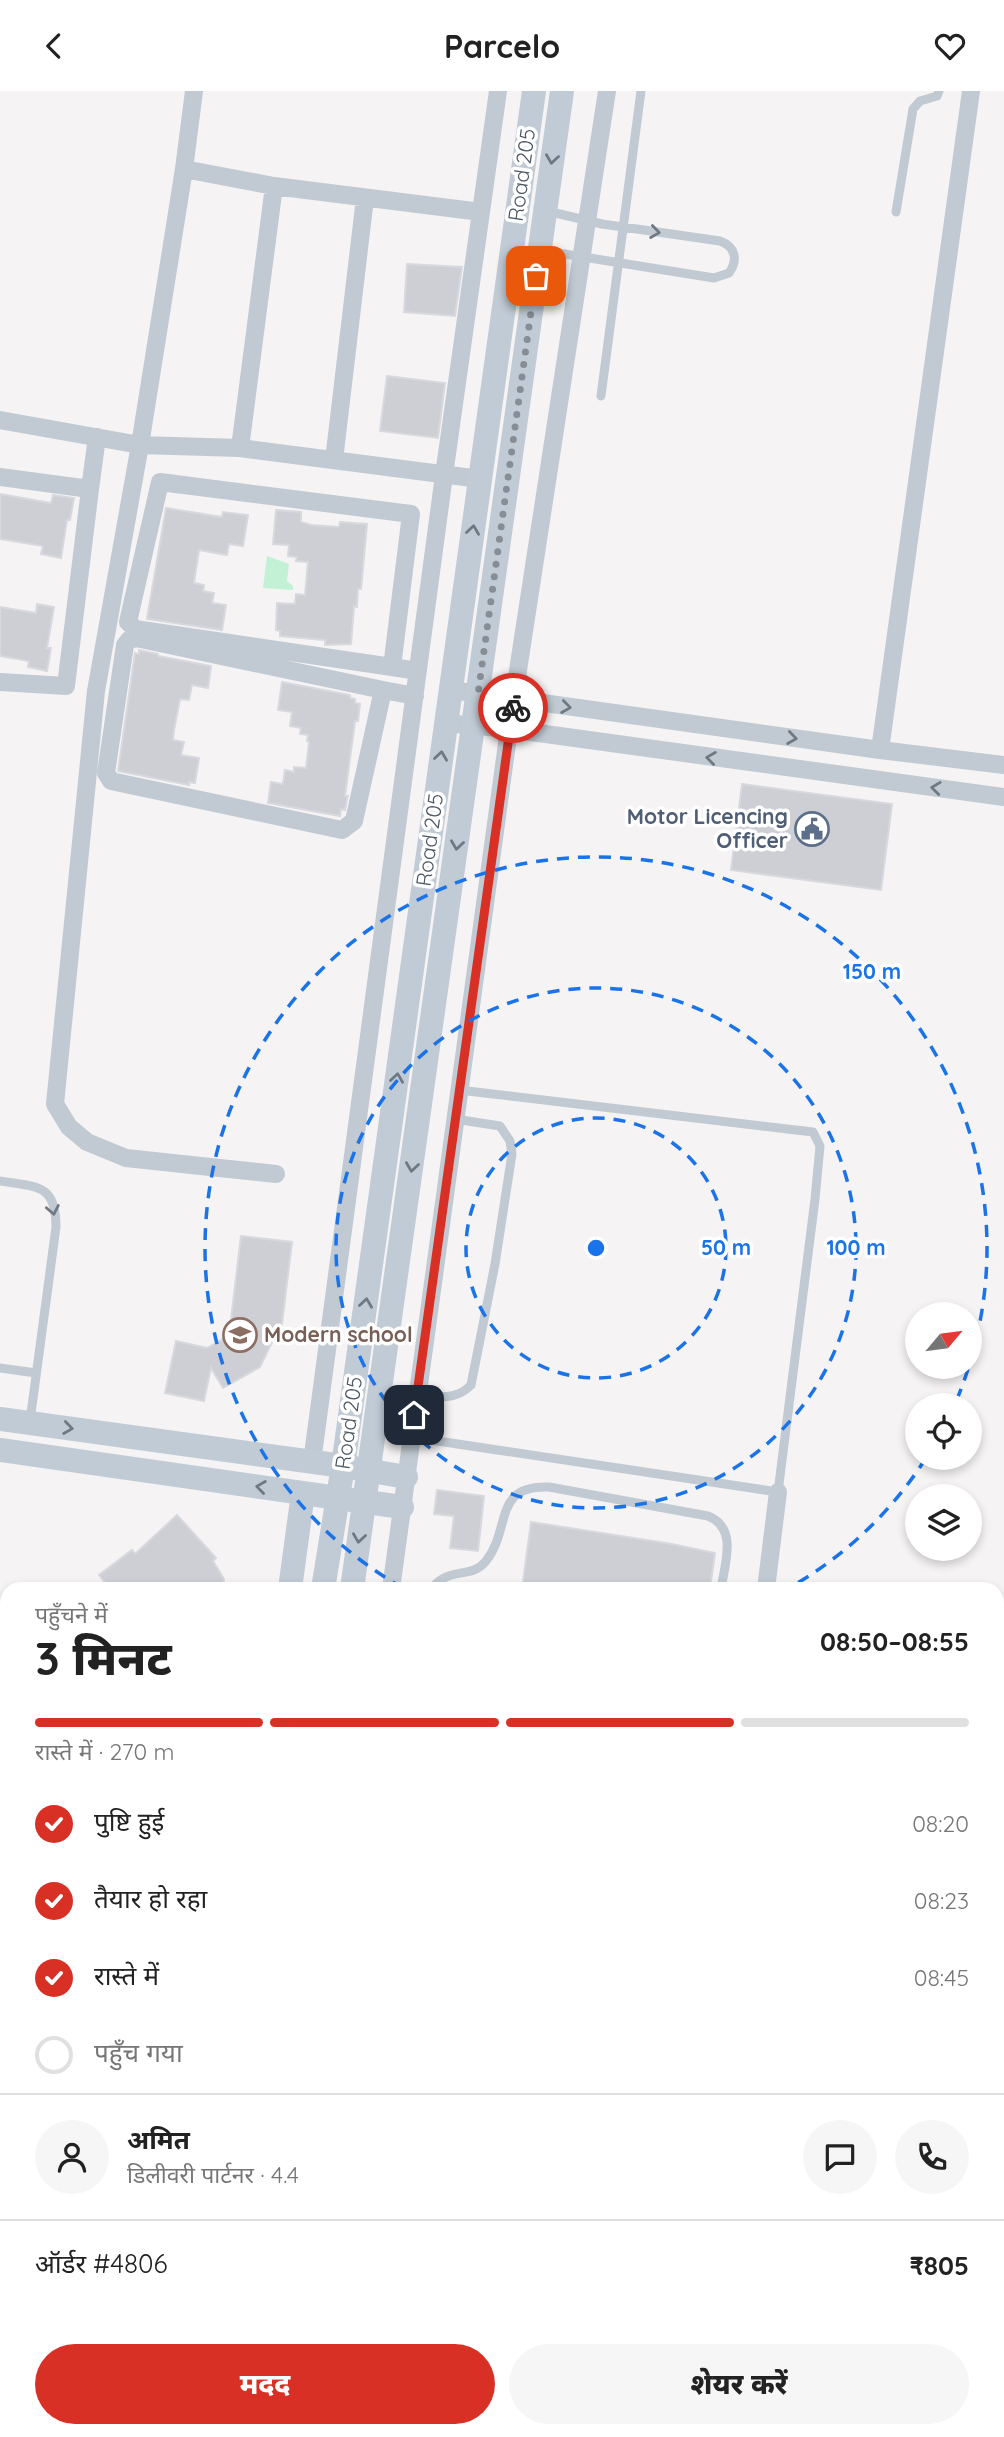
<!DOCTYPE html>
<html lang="hi">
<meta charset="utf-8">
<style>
body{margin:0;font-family:Quicksand,"Noto Sans Devanagari",sans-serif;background:#f6f6f6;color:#222;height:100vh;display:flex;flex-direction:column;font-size:26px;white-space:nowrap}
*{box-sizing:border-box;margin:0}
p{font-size:23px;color:#767676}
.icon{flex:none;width:38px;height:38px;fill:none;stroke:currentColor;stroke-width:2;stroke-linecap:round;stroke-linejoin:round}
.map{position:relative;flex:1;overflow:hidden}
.side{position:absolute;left:0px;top:1491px;width:1004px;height:856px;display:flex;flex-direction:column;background:#fff;border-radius:21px 21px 0 0;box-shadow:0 4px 10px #0003}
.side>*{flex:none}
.needle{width:46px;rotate:61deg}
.buttons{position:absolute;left:905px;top:1211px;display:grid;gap:14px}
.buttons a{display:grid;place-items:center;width:77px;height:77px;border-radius:50%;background:#fff;box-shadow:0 4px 10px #0003;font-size:35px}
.pin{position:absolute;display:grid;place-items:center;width:60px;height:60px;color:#fff;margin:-30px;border-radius:14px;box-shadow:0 4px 10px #0006}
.courier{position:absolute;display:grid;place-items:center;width:70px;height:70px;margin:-35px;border:5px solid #d93025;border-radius:50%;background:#fff;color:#222;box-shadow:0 2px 9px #0007}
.headline em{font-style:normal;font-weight:800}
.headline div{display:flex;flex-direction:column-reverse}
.headline{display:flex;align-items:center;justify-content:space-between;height:119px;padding:0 35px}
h1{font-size:46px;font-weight:800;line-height:52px}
.bar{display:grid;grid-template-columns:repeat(4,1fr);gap:10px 7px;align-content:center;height:84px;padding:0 35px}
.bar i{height:9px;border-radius:5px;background:#e0e0e0}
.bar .active{background:#d93025}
.bar p{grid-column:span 4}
.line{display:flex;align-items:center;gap:18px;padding:0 35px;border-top:2px solid #e0e0e0}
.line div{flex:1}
.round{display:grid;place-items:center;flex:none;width:74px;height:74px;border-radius:37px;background:#f6f6f6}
ol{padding:0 35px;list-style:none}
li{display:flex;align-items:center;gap:21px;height:77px}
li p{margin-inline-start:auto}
li .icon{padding:7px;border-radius:50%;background:#d93025;color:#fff;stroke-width:4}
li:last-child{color:#767676}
li i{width:38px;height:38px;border:4px solid #e0e0e0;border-radius:50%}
.action{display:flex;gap:14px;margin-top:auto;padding:14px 35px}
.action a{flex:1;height:80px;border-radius:42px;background:#d93025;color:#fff;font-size:28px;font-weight:800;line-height:80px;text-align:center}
.action a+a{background:#f6f6f6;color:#222}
header{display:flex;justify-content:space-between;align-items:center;height:91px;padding:0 35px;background:#fff;font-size:32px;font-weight:800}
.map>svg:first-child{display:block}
</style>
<header><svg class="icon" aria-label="back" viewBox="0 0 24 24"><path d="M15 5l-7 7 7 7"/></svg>Parcelo<svg class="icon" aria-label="heart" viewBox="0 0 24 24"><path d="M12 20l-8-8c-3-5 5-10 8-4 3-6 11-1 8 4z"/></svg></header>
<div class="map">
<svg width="1004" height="2346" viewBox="0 0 1004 2346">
<rect width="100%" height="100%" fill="#f5f3f3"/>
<path fill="#c3f1d5" d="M267 465 289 473 287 490 293 495V499L263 497Z
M0 2284 7 2285V2340H119L125 2346H0Z"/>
<path fill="#cdcfd5" stroke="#d7d9de" stroke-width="2" d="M407 173 462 176 455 225 404 221Z
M387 285 445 292 438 347 380 340Z
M0 403 51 412 53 404 74 407 70 429H67L61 467 41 463 43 455 0 448Z
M166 417 222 426 223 421 248 424 243 455 229 453 227 464 199 459 194 492 204 494 203 500 214 502 212 512 226 514 222 539 147 528Z
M276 419 301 421V431L311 434 339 436 340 431 367 433 361 498H358L357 516 354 515 351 553 325 554V549L280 545V540L276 539 277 512 295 513 296 503 305 504 308 471 296 470 297 466 288 465 289 454 273 453Z
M37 513 54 516 47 557H51L47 580 28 576 29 570 0 565V516L36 522Z
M139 559 158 563V565L211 575 208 597 192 594 189 609 180 608 174 639 173 649 184 651 181 664 199 667 195 692 189 691V694L118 680 135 562 139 563Z
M282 591 350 604V607L355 608V612L360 613 358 630H355L345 705H348L347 708 345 719 341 718 340 725 268 712 271 691 283 693 285 679 294 681V676L306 677 309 651 307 650 308 644 300 643 301 637 290 635 292 621 278 619Z
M742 693 892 713 881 799 731 779Z
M241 1145 292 1151 280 1249H273L260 1276 223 1297 211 1277 204 1310 165 1302 176 1250 207 1257 226 1246 230 1237Z
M437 1399 484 1405 478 1460 450 1457 454 1425 434 1423Z
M177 1424 216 1467 213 1470 224 1488 223 1498H110L99 1484 132 1459 135 1463Z
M531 1431 672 1453 715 1462 710 1498H522Z"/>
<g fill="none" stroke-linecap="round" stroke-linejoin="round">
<path stroke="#c1cad2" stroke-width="9" d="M896 121 913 18 920 10 937 5 939 0
M540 159 714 187 729 182C738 169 736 156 720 150L602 133 547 120
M601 305 641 0
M0 1090C36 1096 56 1092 56 1136L30 1330
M0 1277 36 1282
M418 1302C438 1306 456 1310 471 1294L495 1173 512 1063 510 1050 500 1035 455 1028
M411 1346 778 1401 815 1108 820 1055 813 1041 459 999
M431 1498C450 1474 471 1489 486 1470 512 1437 492 1394 549 1396L708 1425C738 1437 725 1472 721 1498
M0 1581 7 1582
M998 1816 1004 1817
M0 1822 7 1823
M998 1906 1004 1907
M998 1946 1004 1947
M998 2132 1004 2133
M998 2154 1004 2156
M998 2240 1004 2238"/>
<path stroke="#c1cad2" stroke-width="18" d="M194 0 184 78 140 354 96 600 55 1013 69 1036 87 1051 126 1067 276 1083
M184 78 274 95 481 121
M0 329 140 354 240 357 480 388
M240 357 274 95
M334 369 365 107
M0 386 90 398 97 346
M392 576 135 538 128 531 160 391 411 423 392 576 418 580
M0 591 66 595 90 398
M383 599 354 730 342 739 111 690 106 682 125 554 129 549 136 547 383 599 415 605
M451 599 880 659 1004 674
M446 632 509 638 1004 706
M880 659 971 0
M312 1371 444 384 498 0
M391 1498 509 638 607 0
M766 1498 778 1401
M998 1679 1004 1680
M998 1737 1004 1738
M998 1768 1004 1769
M998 1795 1004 1796
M0 2272 7 2273
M998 2280 1004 2281
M504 2340 547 2346
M162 2346 163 2340"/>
<path stroke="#c1cbd6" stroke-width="24" d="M0 1328 343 1375 406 1386
M0 1359 402 1416
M290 1498 303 1402
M323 1498 343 1375 534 0
M352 1498 562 0
M0 2145 7 2146
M0 2185 7 2186
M0 2222H7
M998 2328 1004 2329
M833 2340 893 2346
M202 2346V2340
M231 2346 232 2340"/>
</g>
<defs><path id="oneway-chevron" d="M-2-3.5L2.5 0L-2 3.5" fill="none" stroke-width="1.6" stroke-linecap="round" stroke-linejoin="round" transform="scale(1.75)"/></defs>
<g stroke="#6e7984">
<use href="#oneway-chevron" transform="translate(552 68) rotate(98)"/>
<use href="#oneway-chevron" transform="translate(473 439) rotate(-82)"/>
<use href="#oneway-chevron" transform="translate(441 665) rotate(-82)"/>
<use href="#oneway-chevron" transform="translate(457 754) rotate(98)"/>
<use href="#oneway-chevron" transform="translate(397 987) rotate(-82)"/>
<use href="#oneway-chevron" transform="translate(412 1076) rotate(98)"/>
<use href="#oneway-chevron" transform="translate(366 1212) rotate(-82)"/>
<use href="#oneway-chevron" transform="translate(68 1337) rotate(8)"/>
<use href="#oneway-chevron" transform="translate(261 1396) rotate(-172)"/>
<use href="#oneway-chevron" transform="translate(359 1447) rotate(98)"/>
</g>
<g stroke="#6e7983">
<use href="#oneway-chevron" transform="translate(655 141) rotate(8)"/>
<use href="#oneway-chevron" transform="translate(566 616) rotate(8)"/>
<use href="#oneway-chevron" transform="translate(792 647) rotate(8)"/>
<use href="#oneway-chevron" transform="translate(711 667) rotate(-172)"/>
<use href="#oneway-chevron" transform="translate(936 697) rotate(-173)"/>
<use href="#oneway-chevron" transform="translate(53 1119) rotate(79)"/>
</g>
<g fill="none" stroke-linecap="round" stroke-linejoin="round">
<path stroke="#868d94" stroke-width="7" stroke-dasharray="0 12.6" d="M513 617 514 608 478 603 536 185"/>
<path stroke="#d93025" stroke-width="9" d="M414 1324 513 617"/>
</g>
<g fill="none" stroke="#1a73e8" stroke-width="3.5" stroke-dasharray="12 9">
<circle cx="596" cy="1157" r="130"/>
<circle cx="596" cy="1157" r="260"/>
<path d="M968 1278A391 391 0 0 1 955 1313M926 1367A391 391 0 0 1 789 1497M403 1497A391 391 0 1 1 970 1271"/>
</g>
<defs>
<g id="civic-ring" transform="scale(1.75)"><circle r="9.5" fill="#fff" stroke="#5c6f8a" stroke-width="1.5"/><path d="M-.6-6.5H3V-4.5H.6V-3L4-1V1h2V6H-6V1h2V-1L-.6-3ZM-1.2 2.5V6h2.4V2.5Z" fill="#5c6f8a"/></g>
<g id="school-ring" transform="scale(1.75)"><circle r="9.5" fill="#fff" stroke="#8d6e63" stroke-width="1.5"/><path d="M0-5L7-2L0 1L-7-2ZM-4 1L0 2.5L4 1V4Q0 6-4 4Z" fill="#8d6e63"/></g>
</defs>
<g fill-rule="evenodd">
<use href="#civic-ring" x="812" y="738"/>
<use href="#school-ring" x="240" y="1244"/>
</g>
<g text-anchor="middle" stroke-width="7" stroke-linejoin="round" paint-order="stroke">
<g font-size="21" fill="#4a5661" stroke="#fff">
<text transform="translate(522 84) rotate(-82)" y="7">Road 205</text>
<text transform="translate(430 749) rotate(-82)" y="7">Road 205</text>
<text transform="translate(349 1332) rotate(-82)" y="7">Road 205</text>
</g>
<g font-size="21" font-weight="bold" fill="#4e5e75" stroke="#fff" text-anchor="end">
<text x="788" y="733">Motor Licencing<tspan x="788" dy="24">Officer</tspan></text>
</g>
<g font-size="21" font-weight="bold" fill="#785e54" stroke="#fff" text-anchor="start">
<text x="264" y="1251">Modern school</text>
</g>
</g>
<circle cx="596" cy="1157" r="10" fill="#1a73e8" stroke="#fff" stroke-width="3.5"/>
<g font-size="21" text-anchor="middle" font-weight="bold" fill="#1a73e8" stroke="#fff" stroke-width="7" stroke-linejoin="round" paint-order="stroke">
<text x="872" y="888">150 m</text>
<text x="726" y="1164">50 m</text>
<text x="856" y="1164">100 m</text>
</g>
</svg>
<div class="buttons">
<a><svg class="needle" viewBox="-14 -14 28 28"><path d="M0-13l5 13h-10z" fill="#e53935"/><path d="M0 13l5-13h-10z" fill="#767676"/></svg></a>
<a><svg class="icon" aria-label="locate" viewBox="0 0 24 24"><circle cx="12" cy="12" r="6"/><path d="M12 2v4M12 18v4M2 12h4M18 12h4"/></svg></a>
<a><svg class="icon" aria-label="layers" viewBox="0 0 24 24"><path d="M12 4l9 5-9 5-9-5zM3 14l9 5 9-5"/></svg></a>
</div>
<div class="pin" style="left:536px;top:185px;background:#ea580c"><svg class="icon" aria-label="bag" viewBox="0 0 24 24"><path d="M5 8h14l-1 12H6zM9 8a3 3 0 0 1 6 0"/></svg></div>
<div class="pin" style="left:414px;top:1324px;background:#1f2937"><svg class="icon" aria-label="home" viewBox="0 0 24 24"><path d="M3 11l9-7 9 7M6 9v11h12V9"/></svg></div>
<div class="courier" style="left:513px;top:617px"><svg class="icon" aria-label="bike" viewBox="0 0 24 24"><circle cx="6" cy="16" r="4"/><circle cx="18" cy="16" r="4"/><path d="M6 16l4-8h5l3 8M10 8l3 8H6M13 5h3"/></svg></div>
<section class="side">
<div class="headline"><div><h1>3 मिनट</h1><p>पहुँचने में</p></div><em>08:50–08:55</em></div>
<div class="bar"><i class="active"></i><i class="active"></i><i class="active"></i><i></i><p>रास्ते में · 270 m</p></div>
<ol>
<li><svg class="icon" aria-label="check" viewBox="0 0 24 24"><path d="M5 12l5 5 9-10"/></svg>पुष्टि हुई<p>08:20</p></li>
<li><svg class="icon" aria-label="check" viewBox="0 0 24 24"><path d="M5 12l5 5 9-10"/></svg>तैयार हो रहा<p>08:23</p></li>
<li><svg class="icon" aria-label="check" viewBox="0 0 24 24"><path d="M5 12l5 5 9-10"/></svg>रास्ते में<p>08:45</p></li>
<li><i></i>पहुँच गया</li>
</ol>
<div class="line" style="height:126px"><a class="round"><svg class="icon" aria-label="person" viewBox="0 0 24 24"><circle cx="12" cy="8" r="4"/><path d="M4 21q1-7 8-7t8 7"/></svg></a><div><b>अमित</b><p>डिलीवरी पार्टनर · 4.4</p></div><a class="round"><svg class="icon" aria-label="chat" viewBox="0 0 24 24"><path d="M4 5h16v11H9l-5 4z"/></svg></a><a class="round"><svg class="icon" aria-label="phone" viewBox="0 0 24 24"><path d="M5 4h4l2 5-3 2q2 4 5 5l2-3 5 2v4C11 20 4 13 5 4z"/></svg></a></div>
<div class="line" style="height:91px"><div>ऑर्डर #4806</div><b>₹805</b></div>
<div class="action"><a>मदद</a><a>शेयर करें</a></div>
</section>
</div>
